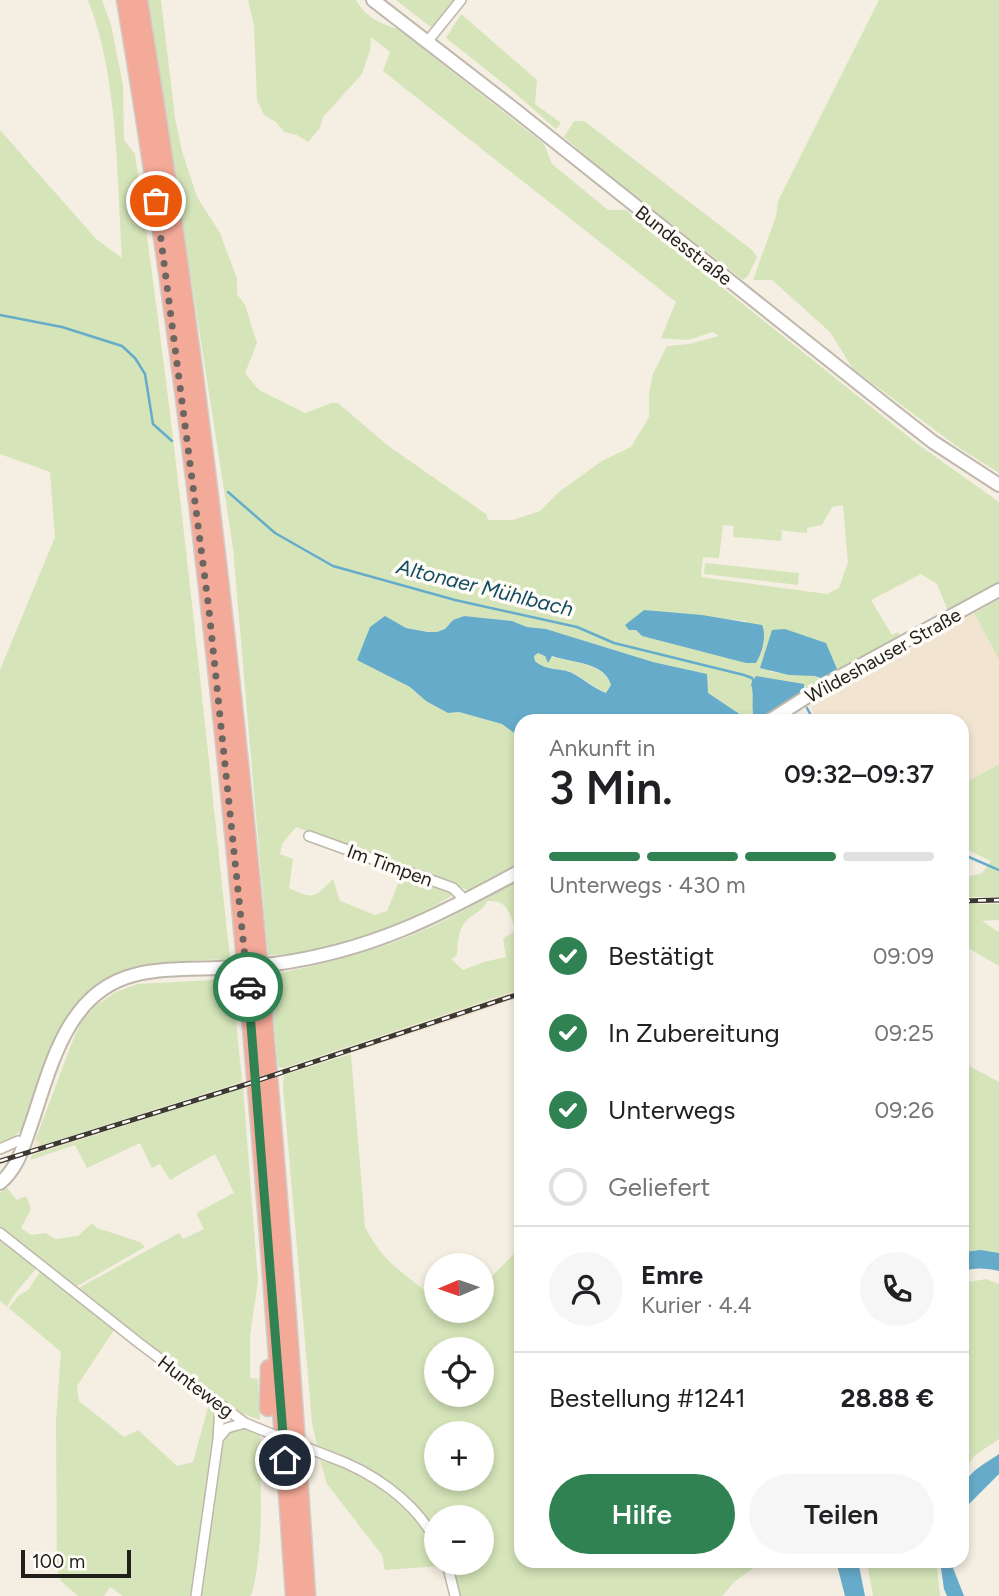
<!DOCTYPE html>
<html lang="de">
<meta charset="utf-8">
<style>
body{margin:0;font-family:Figtree,sans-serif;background:#f6f6f6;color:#202124;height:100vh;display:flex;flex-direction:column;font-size:26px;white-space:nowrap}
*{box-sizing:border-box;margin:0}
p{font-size:23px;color:#757577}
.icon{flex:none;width:38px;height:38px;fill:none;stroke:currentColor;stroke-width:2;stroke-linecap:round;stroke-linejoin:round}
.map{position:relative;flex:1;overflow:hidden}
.sheet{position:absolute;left:514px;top:714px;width:455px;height:854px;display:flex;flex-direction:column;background:#fff;border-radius:21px;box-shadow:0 4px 10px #0003}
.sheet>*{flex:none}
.needle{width:46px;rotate:268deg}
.fabs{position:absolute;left:424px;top:1253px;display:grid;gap:14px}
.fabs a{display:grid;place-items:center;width:70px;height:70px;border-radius:50%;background:#fff;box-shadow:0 4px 10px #0003;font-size:35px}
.scale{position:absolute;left:21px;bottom:18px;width:110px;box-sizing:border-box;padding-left:7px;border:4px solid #211f1a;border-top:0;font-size:19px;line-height:24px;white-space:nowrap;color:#211f1a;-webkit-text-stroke:5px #fffcf7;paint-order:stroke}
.pin{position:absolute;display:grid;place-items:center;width:60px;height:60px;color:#fff;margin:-30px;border:4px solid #fff;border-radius:50%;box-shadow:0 2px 7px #0007}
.courier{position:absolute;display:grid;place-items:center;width:70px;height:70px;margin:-35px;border:5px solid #308253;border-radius:50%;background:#fff;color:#222;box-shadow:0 2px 9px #0007}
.head em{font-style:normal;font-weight:600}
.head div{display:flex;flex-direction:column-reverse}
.head{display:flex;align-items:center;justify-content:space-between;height:119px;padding:0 35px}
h1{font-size:46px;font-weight:600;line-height:52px}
.bar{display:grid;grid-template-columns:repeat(4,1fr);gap:10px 7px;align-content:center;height:84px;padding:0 35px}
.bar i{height:9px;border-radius:5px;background:#e0e0e0}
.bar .on{background:#308253}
.bar p{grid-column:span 4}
.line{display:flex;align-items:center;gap:18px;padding:0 35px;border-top:2px solid #e0e0e0}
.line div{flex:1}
.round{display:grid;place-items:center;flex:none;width:74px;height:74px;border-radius:37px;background:#f6f6f6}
ol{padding:0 35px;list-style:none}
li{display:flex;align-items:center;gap:21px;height:77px}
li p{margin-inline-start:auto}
li .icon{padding:7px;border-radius:50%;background:#308253;color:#fff;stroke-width:4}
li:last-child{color:#757577}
li i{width:38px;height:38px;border:4px solid #e0e0e0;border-radius:50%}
.cta{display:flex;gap:14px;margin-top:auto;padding:14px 35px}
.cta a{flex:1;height:80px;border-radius:42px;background:#308253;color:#fff;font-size:28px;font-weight:600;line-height:80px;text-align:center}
.cta a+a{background:#f6f6f6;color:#202124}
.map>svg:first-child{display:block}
</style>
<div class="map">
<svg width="999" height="1596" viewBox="0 0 999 1596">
<rect width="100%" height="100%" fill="#f5eee2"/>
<path fill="#f1e5d2" d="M974 613 999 660V764L963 784 962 721H818L810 706Z
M521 989V997L464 1017 0 1165V1159L33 1148 35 1141H40V1146L230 1087Z"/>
<path fill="#d5e5b9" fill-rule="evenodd" d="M88 0H102L111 25 123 85 124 140 135 154C175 421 201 690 230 959 161 962 94 960 59 1031 50 1049 45 1068 39 1087 28 1119 32 1127 0 1146V670L55 537 50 472 0 454V130L96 239 122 258C117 176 118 76 88 0Z
M148 0H161L175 118 182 151 197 197 220 233 237 279V294L245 305 257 343 245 373 259 390 305 413 332 403H338L387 445 486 514 488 520H513L540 511 559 492 602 461 631 447 649 417V393L653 374 667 346 689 344 719 336 713 332 688 340 661 338 676 302 383 71 390 52 371 37 370 50 362 74 323 117 320 128 308 142 297 135 284 132 276 122 264 115 257 100 254 25 248 0H356C365 17 381 24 398 29L544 144 552 164 608 210H626L916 443 999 502V582L948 611 937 584 921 574 871 600 892 635 898 632 901 638 761 721H744V717L707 693 706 674 653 662 546 629 527 627 512 621 464 616 453 620 445 629 437 633 406 628 396 622 358 660 410 687 426 701 448 713 459 712 502 724 521 738V865L473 892 296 827 282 844 280 854 293 859 289 888C314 900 314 898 333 879L340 901 375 915 387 911 403 872 450 890 453 895C398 929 333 955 268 955L233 548ZM843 505 848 562 839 588 827 594 701 577 703 557 719 558 723 525 734 526 733 537 781 541 782 531 769 529 807 533V528L822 525 832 507ZM644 610 746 621 749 663 642 636 636 630V617ZM785 629 825 643 815 676 770 672ZM756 676 804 690 755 720 753 689Z
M396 0H454L432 28Z
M879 0H999V473L958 447 853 369 830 332 772 280H753L776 216 778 201Z
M461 14 537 80 535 104 561 123 556 129 508 87 446 38Z
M574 121H584L752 250 757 257 748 276 743 280 601 169 564 137Z
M705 563 799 573 798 585 704 574Z
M999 599V660L974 613Z
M538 653C560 662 603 660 611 685L607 693C593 687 585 679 572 673 559 667 548 673 535 661L534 656Z
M999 764V897H963V878L982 873 991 861 963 848V784Z
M521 879V989L284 1068 278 1067 270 975C318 965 365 954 410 936 449 920 485 899 521 879ZM488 901C509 900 509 914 516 931L503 938 506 957 484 962 463 970 451 959 457 955C458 944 458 929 466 921 475 912 479 914 488 901Z
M963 904H999V920L982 921 999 932V966L963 945Z
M232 979 242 1082 39 1146 40 1141H35L73 1040 82 1020 98 1004 116 992 138 984Z
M351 1054 365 1227C382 1261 402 1272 432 1296L436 1297V1311H481V1287L521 1247 522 1561H759V1564L735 1581 722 1596H460L453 1563H481V1517H436V1531C428 1521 420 1510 412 1501 386 1474 349 1460 317 1445L312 1423 283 1086 284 1075ZM436 1349H481V1395H436ZM436 1433H481V1479H436Z
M962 1062 999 1082V1253L981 1250 963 1252Z
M243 1088 258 1281 250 1335V1378L258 1379 260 1420 232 1410 210 1390 75 1290 179 1233 183 1239 204 1229 197 1215 198 1212 234 1193 215 1154 170 1180 160 1164 152 1168 140 1143 87 1168 75 1145 30 1160 32 1155Z
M7 1188 17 1200 26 1196 31 1209 21 1228 31 1235 46 1233 55 1239 78 1236 92 1223 97 1228 140 1242 145 1247 74 1288 0 1229V1193Z
M0 1240 38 1266C28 1280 14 1292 7 1307L0 1301Z
M42 1269 116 1327 77 1386 79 1401 124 1437 138 1430 177 1466 193 1462 210 1400 214 1402 216 1426 191 1596H123L110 1587 104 1596H78L61 1581 57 1570 56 1421 61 1352 9 1308 18 1296 28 1290Z
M986 1279 999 1284V1439L974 1456 963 1474V1283Z
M247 1427 260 1435C260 1487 265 1542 252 1593L250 1596H199L220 1445C227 1432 232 1429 247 1427Z
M320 1460C329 1463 339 1465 347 1469 378 1483 434 1526 436 1563L440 1566 385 1570 382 1555 327 1484Z
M867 1561H936L940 1596H873Z"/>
<path fill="#66acca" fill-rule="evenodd" d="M644 610 702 615 762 625C767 636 762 653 756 663H746L642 636 636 630H629L625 625Z
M385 616 406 628 428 632H437L445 629 453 620 464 616 512 621 527 627 546 629 653 662 707 674 708 693 744 717V721H522L521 738 502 724 459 712 448 713 426 701 410 687 357 660 370 627ZM538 653 545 656 548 663 552 656C572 663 605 662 611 685L606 693C593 688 584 679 572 673 559 667 548 672 535 661L534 656Z
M785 629 826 643 837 669 821 678 815 676 789 675 760 668 772 630Z
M756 676 804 684V690L755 721C750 708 755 696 751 684Z
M981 1250 999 1253V1271C988 1269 972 1266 963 1273V1252Z
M999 1454V1474L968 1505 963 1518C962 1476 964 1477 999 1454Z
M836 1561H858L865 1596H845Z
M940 1561H954L953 1568 964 1596H947L944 1589Z"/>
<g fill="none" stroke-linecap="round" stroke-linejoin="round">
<path stroke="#66acca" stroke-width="2.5" d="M0 315 62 327 122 346 135 358 145 374 153 424 172 441
M228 492 275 533 333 566 455 600 577 627 614 643 744 675 752 678 754 682
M807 708 814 721
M962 854 999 870"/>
<g stroke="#bfb7ac" stroke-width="12">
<path id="street" d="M427 42 461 0
M309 836 453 888 466 901
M0 1149 18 1141 24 1143
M0 1233 139 1343 245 1423 252 1426
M218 1439 227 1428 245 1423
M328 1456C371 1471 414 1500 436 1541
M447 1563 455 1596
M196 1596 218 1440 220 1405"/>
</g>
<g stroke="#bfb7ac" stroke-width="16">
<path id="secondary" d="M373 0 514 109 887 406 933 442 999 485
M769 721 830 682 999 590
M274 964C371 951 438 916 522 870
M0 1183C19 1167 24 1144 32 1122 51 1066 67 992 134 975 161 968 191 969 219 968"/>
</g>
<g stroke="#cececd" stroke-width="19">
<path id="highway" d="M125 0C214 528 258 1062 294 1596
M139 0C227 528 273 1062 307 1596
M268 1408 269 1368"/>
</g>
<use href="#street" stroke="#fff" stroke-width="9"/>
<use href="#secondary" stroke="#fff" stroke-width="12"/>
<use href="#highway" stroke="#f4aa98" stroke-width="16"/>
<g stroke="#3c3933" stroke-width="5">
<path id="rail" d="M962 901 999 900
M0 1161 238 1087 522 993"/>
</g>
<use href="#rail" stroke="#fffcf7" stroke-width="2.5" stroke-dasharray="8" stroke-linecap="butt"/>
<g stroke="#bfb7ac" stroke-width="12" stroke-linecap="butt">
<path id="street-bridge" d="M252 1426 328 1456"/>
</g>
<g stroke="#bfb7ac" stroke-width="16" stroke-linecap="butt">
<path id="secondary-bridge" d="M219 968 274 964"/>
</g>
<use href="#street-bridge" stroke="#fff" stroke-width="9"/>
<use href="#secondary-bridge" stroke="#fff" stroke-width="12"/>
</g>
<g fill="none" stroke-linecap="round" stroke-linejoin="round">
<path stroke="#6b6760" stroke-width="7" stroke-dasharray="0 12.6" d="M156 201 209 610 248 987"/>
<path stroke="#308253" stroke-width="9" d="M248 987 285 1460"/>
</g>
<g text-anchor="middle" stroke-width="7" stroke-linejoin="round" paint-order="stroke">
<g font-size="19" fill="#211f1a" stroke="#fffcf7">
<text transform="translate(684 245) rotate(38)" y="7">Bundesstraße</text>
<text transform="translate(883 655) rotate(-29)" y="7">Wildeshauser Straße</text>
<text transform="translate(390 865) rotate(20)" y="7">Im Timpen</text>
<text transform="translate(196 1386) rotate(37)" y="7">Hunteweg</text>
</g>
<g font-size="21" font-style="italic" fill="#124d62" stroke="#fffcf7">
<text transform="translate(485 588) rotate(14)" y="7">Altonaer Mühlbach</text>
</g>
</g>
</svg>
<div class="fabs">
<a><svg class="needle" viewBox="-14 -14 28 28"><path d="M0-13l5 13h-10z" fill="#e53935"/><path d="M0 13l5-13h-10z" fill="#757577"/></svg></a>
<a><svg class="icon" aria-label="locate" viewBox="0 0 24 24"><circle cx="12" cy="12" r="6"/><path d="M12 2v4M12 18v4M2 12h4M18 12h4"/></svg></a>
<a>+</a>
<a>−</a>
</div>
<div class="scale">100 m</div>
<div class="pin" style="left:156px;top:201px;background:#ea580c"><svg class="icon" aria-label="bag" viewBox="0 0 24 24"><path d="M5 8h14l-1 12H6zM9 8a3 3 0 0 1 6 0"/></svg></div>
<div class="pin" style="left:285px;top:1460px;background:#1f2937"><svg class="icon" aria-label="home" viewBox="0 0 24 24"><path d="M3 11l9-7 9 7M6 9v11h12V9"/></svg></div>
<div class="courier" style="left:248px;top:987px"><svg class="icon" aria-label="car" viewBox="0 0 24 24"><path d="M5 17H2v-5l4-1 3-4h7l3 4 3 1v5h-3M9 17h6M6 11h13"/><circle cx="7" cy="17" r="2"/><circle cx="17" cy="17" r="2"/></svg></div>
<section class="sheet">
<div class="head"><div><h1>3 Min.</h1><p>Ankunft in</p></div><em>09:32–09:37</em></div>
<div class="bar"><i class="on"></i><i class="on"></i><i class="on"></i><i></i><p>Unterwegs · 430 m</p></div>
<ol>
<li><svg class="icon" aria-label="check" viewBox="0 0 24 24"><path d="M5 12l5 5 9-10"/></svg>Bestätigt<p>09:09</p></li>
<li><svg class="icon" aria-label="check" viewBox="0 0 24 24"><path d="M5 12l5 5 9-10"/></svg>In Zubereitung<p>09:25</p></li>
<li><svg class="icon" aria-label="check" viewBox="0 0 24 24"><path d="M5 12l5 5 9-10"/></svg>Unterwegs<p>09:26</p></li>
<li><i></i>Geliefert</li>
</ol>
<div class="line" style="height:126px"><a class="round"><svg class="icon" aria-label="person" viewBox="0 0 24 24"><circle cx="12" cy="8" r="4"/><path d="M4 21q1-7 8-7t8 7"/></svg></a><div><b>Emre</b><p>Kurier · 4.4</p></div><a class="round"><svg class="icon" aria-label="phone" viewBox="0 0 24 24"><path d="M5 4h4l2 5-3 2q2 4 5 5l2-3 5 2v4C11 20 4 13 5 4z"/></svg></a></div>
<div class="line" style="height:91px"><div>Bestellung #1241</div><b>28.88 €</b></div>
<div class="cta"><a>Hilfe</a><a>Teilen</a></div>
</section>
</div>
